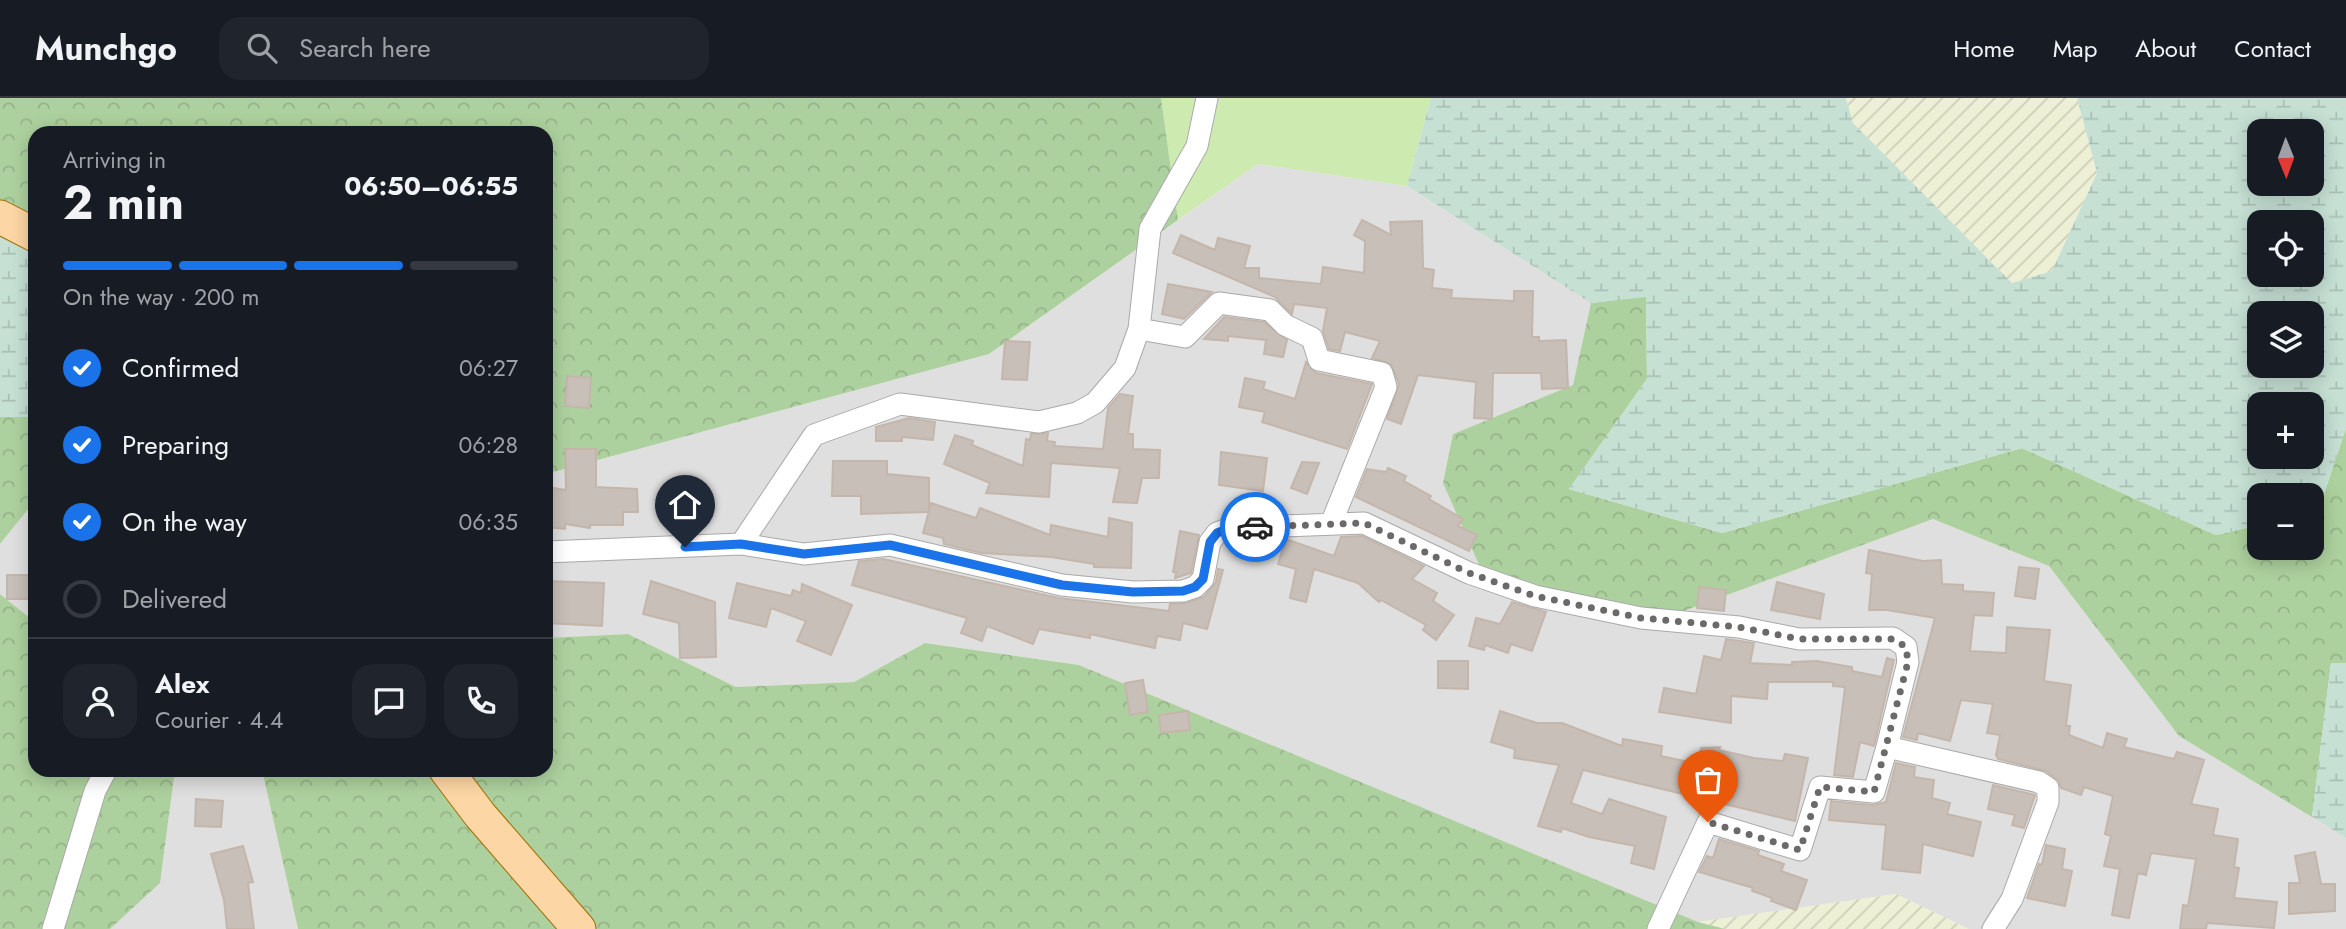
<!DOCTYPE html>
<meta charset="utf-8">
<style>
body{margin:0;font-family:Jost,sans-serif;background:#20242c;color:#f1f3f6;height:100vh;display:flex;flex-direction:column;font-size:26px;white-space:nowrap}
*{box-sizing:border-box;margin:0}
p{font-size:23px;color:#9ea1a6}
.icon{flex:none;width:38px;height:38px;fill:none;stroke:currentColor;stroke-width:2;stroke-linecap:round;stroke-linejoin:round}
.map{position:relative;flex:1;overflow:hidden}
.sheet{position:absolute;left:28px;top:28px;width:525px;height:651px;display:flex;flex-direction:column;background:#171b24;border-radius:21px;box-shadow:0 4px 18px #0003}
.sheet>*{flex:none}
.needle{width:46px;rotate:179deg}
.controls{position:absolute;left:2247px;top:21px;display:grid;gap:14px}
.controls a{display:grid;place-items:center;width:77px;height:77px;border-radius:14px;background:#171b24;box-shadow:0 4px 18px #0003;font-size:35px}
.pin{position:absolute;display:grid;place-items:center;width:60px;height:60px;color:#fff;margin:-72px -30px;border-radius:50% 50% 50% 0;rotate:-45deg;box-shadow:0 0 7px #0007}
.pin .icon{rotate:45deg}
.courier{position:absolute;display:grid;place-items:center;width:70px;height:70px;margin:-35px;border:5px solid #1a73e8;border-radius:50%;background:#fff;color:#222;box-shadow:0 2px 9px #0007}
.head em{font-style:normal;font-weight:700}
.head div{display:flex;flex-direction:column-reverse}
.head{display:flex;align-items:center;justify-content:space-between;height:119px;padding:0 35px}
h1{font-size:46px;font-weight:700;line-height:52px}
.bar{display:grid;grid-template-columns:repeat(4,1fr);gap:10px 7px;align-content:center;height:84px;padding:0 35px}
.bar i{height:9px;border-radius:5px;background:#363941}
.bar .selected{background:#1a73e8}
.bar p{grid-column:span 4}
.line{display:flex;align-items:center;gap:18px;padding:0 35px;border-top:2px solid #363941}
.line div{flex:1}
.round{display:grid;place-items:center;flex:none;width:74px;height:74px;border-radius:21px;background:#20242c}
ol{padding:0 35px;list-style:none}
li{display:flex;align-items:center;gap:21px;height:77px}
li p{margin-inline-start:auto}
li .icon{padding:7px;border-radius:50%;background:#1a73e8;color:#fff;stroke-width:4}
li:last-child{color:#9ea1a6}
li i{width:38px;height:38px;border:4px solid #363941;border-radius:50%}
header{display:flex;align-items:center;gap:42px;box-sizing:border-box;height:98px;padding:0 35px;background:#171b24;border-bottom:2px solid #363941}
header strong{font-size:33px}
nav{display:flex;gap:38px;margin-inline-start:auto;font-size:24px}
.search{width:490px;height:63px;background:#20242c;display:flex;align-items:center;gap:18px;box-sizing:border-box;padding:0 24px;border-radius:21px;color:#9ea1a6;font-size:26px}
.map>svg:first-child{display:block}
</style>
<header>
<strong>Munchgo</strong>
<div class="search"><svg class="icon" aria-label="search" viewBox="0 0 24 24"><circle cx="10" cy="10" r="6"/><path d="M15 15l6 6"/></svg>Search here</div>
<nav><a>Home</a><a>Map</a><a>About</a><a>Contact</a></nav>
</header>
<div class="map">
<svg width="2346" height="831" viewBox="0 0 2346 831">
<defs>
<pattern id="farmland-furrows" width="10" height="10" patternUnits="userSpaceOnUse" patternTransform="scale(1.75)"><rect width="10" height="10" fill="#eef0d5"/><path d="M-1 1l2-2M0 10L10 0M9 11l2-2" fill="none" stroke="#ccceb7"/></pattern>
<pattern id="forest-crowns" width="20" height="18" patternUnits="userSpaceOnUse" patternTransform="scale(1.75)"><rect width="20" height="18" fill="#add19e"/><path d="M2 6a3 3 0 1 1 6 0M12 15a3 3 0 1 1 6 0" fill="none" stroke="#95b388"/></pattern>
<pattern id="wetland-marsh" width="20" height="14" patternUnits="userSpaceOnUse" patternTransform="scale(1.75)"><rect width="20" height="14" fill="#c6e0d4"/><path d="M1 5h8M5 5V1M11 12h8M15 12V8" fill="none" stroke="#aac0b6"/></pattern>
</defs>
<rect width="100%" height="100%" fill="#f2efe9"/>
<path fill="#e0dfdf" d="M1258 66 1407 88 1591 205 1573 288 1453 336 1662 521 1933 421 2049 468 2179 638 2346 740V831H1969L1896 796 1698 824 1079 567 925 545 854 584 736 589 628 536 546 540V376L989 256Z
M35 356V524L0 496V446L29 410Z
M175 672H262L298 831H110L160 785Z"/>
<path fill="url(#farmland-furrows)" d="M1846 0H2077L2097 75 2052 173 2012 185 1853 25Z
M1896 796 1969 831H1725L1698 824Z"/>
<path fill="#cdebb0" d="M1161 0H1431L1407 88 1258 66 1178 122Z"/>
<path fill="url(#forest-crowns)" d="M0 0H1161L1178 122 989 256 546 376V35H35V150L0 111Z
M1646 198 1647 281 1569 391 1722 435 2022 350 2216 437 2259 427V450H2312V415L2318 414 2346 330V565H2331L2312 719 2179 638 2049 468 1933 421 1662 521 1491 494 1443 385 1453 336 1573 287 1591 205Z
M0 319H35L29 410 0 446Z
M0 496 35 524V672H175L160 785 110 831H0Z
M628 536 736 589 854 584 925 545 1079 567 1698 824 1725 831H298L262 672H546V540Z"/>
<path fill="url(#wetland-marsh)" fill-rule="evenodd" d="M1431 0H1846L1853 25 2012 185 2052 173 2097 75 2077 0H2346V330L2318 414 2312 415V397H2259V427L2216 437 2022 350 1722 435 1569 391 1647 281 1646 199 1591 205 1407 88ZM2259 33H2312V86H2259ZM2259 124H2312V177H2259ZM2259 215H2312V268H2259ZM2259 306H2312V359H2259Z
M0 111 35 150V319H0Z
M2331 565H2346V740L2312 719Z"/>
<path fill="#c7bfb8" stroke="#c4b6ab" stroke-width="2" d="M1362 122 1391 137 1390 124 1422 123 1423 170 1434 172 1432 190 1452 192 1451 200 1514 203V193H1533L1532 239H1539V243L1566 242 1568 290 1542 291 1541 275H1493L1492 321 1474 320 1476 284 1418 277 1401 326 1387 321 1399 286 1391 266 1372 260 1380 243 1345 234 1340 253 1329 251 1323 233 1327 210 1294 206 1292 216 1275 199 1173 155 1181 137 1215 152 1218 140 1250 148 1244 170H1259V180L1321 186 1323 169 1364 175 1365 143 1354 137Z
M1168 186 1212 194 1184 221 1162 216Z
M1224 219 1264 224 1287 242 1283 259 1264 256 1266 242 1228 238V243L1204 241Z
M1005 243 1030 244 1027 282 1002 281Z
M1306 264 1316 275 1372 286 1347 351 1262 324 1265 314 1239 309 1245 280 1265 284 1263 291 1295 301Z
M567 278 591 280 589 310 565 308Z
M1120 296 1133 298 1128 336H1133V351L1160 352 1159 380H1142L1137 405 1113 404 1120 370 1051 365 1049 399 986 395 990 385 944 366 955 337 973 343 972 347 1023 368 1026 341 1030 342 1031 336 1048 335 1047 343 1055 344 1054 348 1103 351 1108 310Z
M909 320 935 324 933 342 902 339V343H876V329Z
M565 351H596V389L637 391 638 414H623V427H590V430L565 426V431L546 429V389L566 392Z
M1221 354 1267 360 1263 393 1219 387Z
M833 363H887V376L929 380V414L861 416V398H832Z
M1302 364 1319 365 1307 396 1291 390Z
M1388 370 1406 378 1404 383 1431 398 1429 401 1463 421 1458 428 1477 437 1469 453 1356 399 1367 371 1386 374Z
M931 405 976 420 980 410 1050 437 1051 427 1108 439 1109 420 1132 425 1131 470 1094 469V466L1051 459 981 455 944 446 943 440 923 435Z
M1180 433 1199 437 1191 475 1175 480 1176 474H1173Z
M1362 438 1424 468 1412 481 1437 495 1433 503 1454 517 1436 542 1423 532 1426 527 1381 502 1379 504 1358 485 1314 471 1306 504 1290 500 1296 471 1278 466 1286 441 1334 458 1341 439Z
M1869 452 1923 463 1941 462 1942 486 1963 487V493L1994 495 1992 518 1974 517 1970 553 2006 555 2007 529 2050 532 2044 583 2071 587 2066 628H2070L2069 637 2103 650 2107 635 2127 641 2124 649 2174 661 2177 654 2204 662 2191 706 2218 711 2213 737 2238 741 2234 769 2239 770 2234 800 2277 804 2274 830 2207 825 2206 831H2180L2183 807 2188 808 2196 761 2151 755 2146 777 2138 775 2129 820 2112 817 2120 771 2104 768 2111 738 2105 736 2113 698 2084 689 2081 697 2061 690 2059 683 2046 673 1998 661 1996 657 2000 637 1987 635 1993 606 1961 602 1950 643 1918 635 1917 642 1903 639 1935 520 1887 512H1869L1872 476 1866 475Z
M883 461 1059 500 1169 513 1170 506 1187 505 1204 499 1216 484 1218 471 1223 472 1207 531 1183 525 1180 542 1157 538 1155 550 1090 536V540L1039 531 1033 546 987 528 982 543 961 535 967 520 852 487 859 463Z
M2019 469 2039 471 2035 501 2015 498Z
M7 477H35V501H7Z
M546 483 604 485 602 528 546 525Z
M651 483 715 504 716 559 680 560 679 525 643 516Z
M1777 484 1824 496 1820 521 1771 512Z
M737 485 791 498 793 492 801 495 802 486 852 507 831 557 797 543 806 523 771 510 766 529 729 520Z
M1699 489 1726 492 1724 513 1697 510Z
M1512 504 1546 514 1532 553 1511 546 1508 555 1485 547 1484 552 1469 548 1476 520 1500 526Z
M1726 541 1754 545 1750 565 1792 567V564L1817 563 1852 569V573L1882 579 1887 560 1894 562 1874 648 1860 644 1853 679 1834 677 1845 589 1833 588V584H1768L1767 601 1731 598V625L1659 614 1664 590 1696 596 1704 558 1721 562Z
M1438 563H1468V591L1438 590Z
M1143 582 1148 614 1130 617 1125 585Z
M1188 613 1190 632 1161 635 1159 617Z
M1500 613 1537 625H1562L1622 648 1623 641 1662 648 1661 658 1698 666 1701 650 1720 649 1719 652 1754 660 1783 663 1785 656 1808 660 1795 723 1583 672 1571 705 1602 716 1609 701 1666 719 1654 771 1631 765 1635 748 1589 739 1562 730 1561 734 1538 728 1559 667 1514 660 1515 651 1491 644Z
M1896 665 1915 669 1914 679 1934 682 1932 700 1950 705 1947 716 1981 724 1973 758 1923 746 1920 775 1882 771 1886 727 1829 722 1831 703 1873 707 1886 704Z
M1993 687 2035 697 2024 730 2012 727 2015 717 1988 711Z
M196 701 223 703 221 729 195 728Z
M1719 741 1759 753 1758 757 1784 766 1781 773 1807 782 1796 812 1771 803 1772 800 1752 793 1753 790 1699 774 1707 758 1713 760Z
M2046 747 2065 751 2062 771 2072 773 2065 808 2027 800 2039 766 2042 767Z
M243 748 253 784 248 785 254 831H227L224 802 211 756Z
M2315 754 2321 786H2335V813L2289 816V785H2300L2295 758Z"/>
<g fill="none" stroke-linecap="round" stroke-linejoin="round">
<g stroke="#a9a9a9" stroke-width="23">
<path id="minor" d="M1139 231 1185 239 1219 205 1270 212 1285 227 1312 240 1319 262 1382 275 1386 289 1331 426
M741 446 814 337 900 306 1039 324 1077 315 1095 305 1125 270 1139 231 1150 131 1197 48 1207 0
M546 454 741 446 804 456 890 447 1062 487 1133 494 1183 493 1195 489 1203 481 1210 444 1217 435 1230 430 1364 425 1469 475 1535 498 1641 520 1739 529 1799 541 1893 540 1906 549 1908 564 1887 649 2039 684 2048 690V704L2012 801 1993 831
M53 831 95 693 106 672
M1658 831 1708 724 1800 752 1820 689 1874 694 1887 649"/>
</g>
<g stroke="#a06b00" stroke-width="35">
<path id="primary" d="M0 119 35 137
M446 672 480 717 579 831"/>
</g>
<use href="#minor" stroke="#fff" stroke-width="21"/>
<use href="#primary" stroke="#fcd6a4" stroke-width="33"/>
</g>
<g fill="none" stroke-linecap="round" stroke-linejoin="round">
<path stroke="#6b6a68" stroke-width="7" stroke-dasharray="0 12.6" d="M1255 429 1364 425 1469 475 1535 498 1641 520 1739 529 1799 541H1893L1906 549 1908 564 1874 694 1820 689 1800 752 1708 724"/>
<path stroke="#1a73e8" stroke-width="9" d="M685 449 741 446 804 456 890 447 1062 487 1133 494 1183 493 1195 489 1203 481 1210 444 1217 435 1230 430 1255 429"/>
</g>
</svg>
<div class="controls">
<a><svg class="needle" viewBox="-14 -14 28 28"><path d="M0-13l5 13h-10z" fill="#e53935"/><path d="M0 13l5-13h-10z" fill="#9ea1a6"/></svg></a>
<a><svg class="icon" aria-label="locate" viewBox="0 0 24 24"><circle cx="12" cy="12" r="6"/><path d="M12 2v4M12 18v4M2 12h4M18 12h4"/></svg></a>
<a><svg class="icon" aria-label="layers" viewBox="0 0 24 24"><path d="M12 4l9 5-9 5-9-5zM3 14l9 5 9-5"/></svg></a>
<a>+</a>
<a>−</a>
</div>
<div class="pin" style="left:1708px;top:724px;background:#ea580c"><svg class="icon" aria-label="bag" viewBox="0 0 24 24"><path d="M5 8h14l-1 12H6zM9 8a3 3 0 0 1 6 0"/></svg></div>
<div class="pin" style="left:685px;top:449px;background:#1f2937"><svg class="icon" aria-label="home" viewBox="0 0 24 24"><path d="M3 11l9-7 9 7M6 9v11h12V9"/></svg></div>
<div class="courier" style="left:1255px;top:429px"><svg class="icon" aria-label="car" viewBox="0 0 24 24"><path d="M5 17H2v-5l4-1 3-4h7l3 4 3 1v5h-3M9 17h6M6 11h13"/><circle cx="7" cy="17" r="2"/><circle cx="17" cy="17" r="2"/></svg></div>
<section class="sheet">
<div class="head"><div><h1>2 min</h1><p>Arriving in</p></div><em>06:50–06:55</em></div>
<div class="bar"><i class="selected"></i><i class="selected"></i><i class="selected"></i><i></i><p>On the way · 200 m</p></div>
<ol>
<li><svg class="icon" aria-label="check" viewBox="0 0 24 24"><path d="M5 12l5 5 9-10"/></svg>Confirmed<p>06:27</p></li>
<li><svg class="icon" aria-label="check" viewBox="0 0 24 24"><path d="M5 12l5 5 9-10"/></svg>Preparing<p>06:28</p></li>
<li><svg class="icon" aria-label="check" viewBox="0 0 24 24"><path d="M5 12l5 5 9-10"/></svg>On the way<p>06:35</p></li>
<li><i></i>Delivered</li>
</ol>
<div class="line" style="height:126px"><a class="round"><svg class="icon" aria-label="person" viewBox="0 0 24 24"><circle cx="12" cy="8" r="4"/><path d="M4 21q1-7 8-7t8 7"/></svg></a><div><b>Alex</b><p>Courier · 4.4</p></div><a class="round"><svg class="icon" aria-label="chat" viewBox="0 0 24 24"><path d="M4 5h16v11H9l-5 4z"/></svg></a><a class="round"><svg class="icon" aria-label="phone" viewBox="0 0 24 24"><path d="M5 4h4l2 5-3 2q2 4 5 5l2-3 5 2v4C11 20 4 13 5 4z"/></svg></a></div>
</section>
</div>
